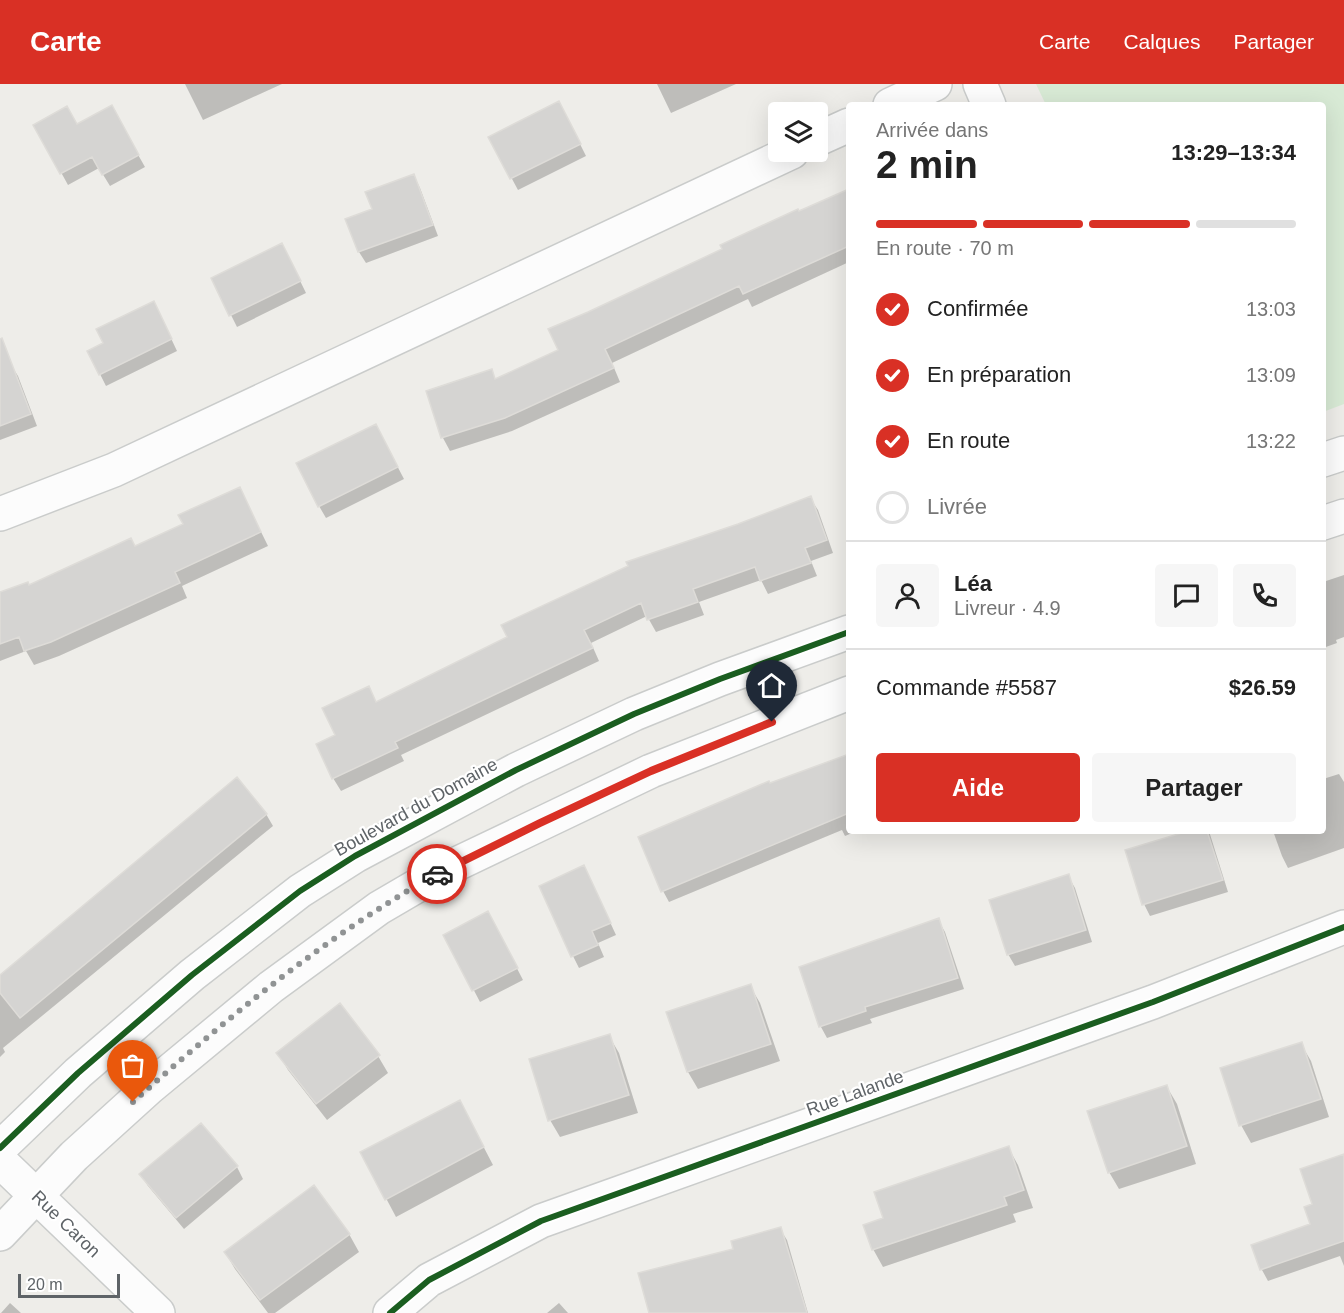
<!DOCTYPE html>
<html lang="fr">
<meta charset="utf-8">
<style>
body{margin:0;font-family:Helvetica,sans-serif;background:#f6f6f6;color:#222;height:100vh;display:flex;flex-direction:column;font-size:22px;white-space:nowrap}
*{box-sizing:border-box;margin:0}
p{font-size:20px;color:#767676}
.icon{flex:none;width:33px;height:33px;fill:none;stroke:currentColor;stroke-width:2;stroke-linecap:round;stroke-linejoin:round}
.map{position:relative;flex:1;overflow:hidden}
.panel{position:absolute;left:846px;top:18px;width:480px;height:732px;display:flex;flex-direction:column;background:#fff;border-radius:6px;box-shadow:0 6px 24px #0002}
.panel>*{flex:none}
.tools{position:absolute;left:768px;top:18px;display:grid;gap:12px}
.tools a{display:grid;place-items:center;width:60px;height:60px;border-radius:6px;background:#fff;box-shadow:0 6px 24px #0002;font-size:30px}
.scale{position:absolute;left:18px;bottom:15px;width:102px;box-sizing:border-box;padding-left:6px;border:3px solid #5e6367;border-top:0;font-size:16px;line-height:21px;white-space:nowrap;color:#5e6367;-webkit-text-stroke:4px #fff;paint-order:stroke}
.pin{position:absolute;display:grid;place-items:center;width:51px;height:51px;color:#fff;margin:-62px -26px;border-radius:50% 50% 50% 0;rotate:-45deg;box-shadow:0 0 6px #0007}
.pin .icon{rotate:45deg}
.courier{position:absolute;display:grid;place-items:center;width:60px;height:60px;margin:-30px;border:4px solid #d93025;border-radius:50%;background:#fff;color:#222;box-shadow:0 2px 8px #0007}
.headline em{font-style:normal;font-weight:600}
.headline div{display:flex;flex-direction:column-reverse}
.headline{display:flex;align-items:center;justify-content:space-between;height:102px;padding:0 30px}
h1{font-size:39px;font-weight:600;line-height:45px}
.bar{display:grid;grid-template-columns:repeat(4,1fr);gap:9px 6px;align-content:center;height:72px;padding:0 30px}
.bar i{height:8px;border-radius:4px;background:#e0e0e0}
.bar .on{background:#d93025}
.bar p{grid-column:span 4}
.line{display:flex;align-items:center;gap:15px;padding:0 30px;border-top:2px solid #e0e0e0}
.line div{flex:1}
.round{display:grid;place-items:center;flex:none;width:63px;height:63px;border-radius:6px;background:#f6f6f6}
ol{padding:0 30px;list-style:none}
li{display:flex;align-items:center;gap:18px;height:66px}
li p{margin-inline-start:auto}
li .icon{padding:6px;border-radius:50%;background:#d93025;color:#fff;stroke-width:4}
li:last-child{color:#767676}
li i{width:33px;height:33px;border:3px solid #e0e0e0;border-radius:50%}
.primary-button{display:flex;gap:12px;margin-top:auto;padding:12px 30px}
.primary-button a{flex:1;height:69px;border-radius:6px;background:#d93025;color:#fff;font-size:24px;font-weight:600;line-height:69px;text-align:center}
.primary-button a+a{background:#f6f6f6;color:#222}
header{display:flex;align-items:center;gap:36px;box-sizing:border-box;height:84px;padding:0 30px;background:#d93025;color:#fff}
header strong{font-size:28px}
nav{display:flex;gap:33px;margin-inline-start:auto;font-size:21px}
.map>svg:first-child{display:block}
</style>
<header>
<strong>Carte</strong>
<nav><a>Carte</a><a>Calques</a><a>Partager</a></nav>
</header>
<div class="map">
<svg width="1344" height="1229" viewBox="0 0 1344 1229">
<rect width="100%" height="100%" fill="#eeede9"/>
<path fill="#d8ead5" d="M1036 0H1344V320L1323 328V21H1046Z"/>
<path fill="#0003" d="M185 0H282L203 36Z
M657 0H736L671 29Z
M111 23 145 83 110 102 99 84 68 101 35 41 77 42Z
M565 30 586 72 518 106 490 54Z
M414 92 420 104 438 152 366 179 359 168 374 126Z
M849 106V178L752 223 748 215 612 279 620 298 512 347 450 367 443 354 427 308 491 287 496 296 560 267 588 229Z
M288 172 306 209 237 243 213 195Z
M160 231 177 267 106 302 100 290 105 260Z
M11 281 18 292 37 342 0 356V285Z
M382 353 404 395 326 434 319 422Z
M240 405 268 462 182 502 187 514 59 572 34 581 26 567 0 577V510L29 503 135 464 185 441Z
M810 414 818 426 833 469 811 477 817 492 768 510 761 496 699 518 704 531 656 548 647 532 591 559 599 577 401 671 404 677 341 707 333 694 337 651 368 604 377 619 739 441Z
M1344 491V553L1336 556 1337 559 1323 564V498Z
M849 671V747H857L845 752 842 746 669 818 663 807 770 701Z
M1339 690 1344 698V764L1288 784 1282 772 1273 747H1323V695Z
M266 730 273 742 3 964 5 968 0 973V892Z
M1179 747H1209L1228 808 1150 832 1144 820 1180 751Z
M1068 792 1075 804 1092 858 1015 882 1008 870Z
M590 795 616 851 598 859 604 873 579 884 573 872Z
M938 836 945 848 964 905 870 935 872 939 827 954 821 943 801 884Z
M494 840 523 896 480 918 445 851Z
M750 902 760 919 780 977 698 1005 688 988 668 929Z
M609 952 619 969 638 1029 560 1053 550 1036Z
M1301 960 1311 977 1329 1033 1251 1059 1241 1041Z
M278 969 378 972 388 989 327 1036 288 986Z
M1167 1003 1177 1020 1196 1080 1119 1105 1109 1088Z
M469 1035 493 1081 396 1133 362 1069Z
M201 1041 237 1083 243 1095 184 1145 148 1102 141 1091Z
M1008 1063 1018 1081 1033 1124 1013 1130 1016 1138 883 1183 873 1165 885 1135Z
M1344 1071V1182L1340 1172 1268 1197 1262 1186 1253 1162 1312 1141 1314 1121Z
M780 1145 787 1156 808 1229H650L735 1166Z
M349 1150 359 1168 275 1229H268L235 1185 225 1168Z
M10 1219 21 1229H1Z
M559 1219 568 1229H547Z"/>
<path fill="#d5d4d2" stroke="#dedcd8" stroke-width="1.5" d="M559 17 581 60 510 95 488 53Z
M112 21 139 71 102 91 92 73 60 90 33 41 67 22 77 40Z
M414 90 433 141 358 168 345 135 372 125 365 108Z
M849 105V162L743 210 739 202 605 265 614 284 505 334 441 354 426 307 492 285 495 295 558 266 548 245 588 228 722 165 720 161 798 125 799 127Z
M282 159 301 197 229 232 211 194Z
M154 217 172 255 99 291 87 267 103 259 96 245Z
M2 254 31 330 0 342V255Z
M376 340 398 383 318 423 296 379Z
M240 403 261 448 175 488 180 499 51 558 24 567 19 553 0 560V508L28 498 29 501 131 454 135 462 183 440 178 431Z
M811 412 827 456 805 464 811 479 760 497 755 483 693 505 698 518 647 536 641 519 584 546 593 564 395 658 398 664 332 695 316 660 335 651 322 624 369 602 376 618 507 553 501 541 628 482 626 478 738 440Z
M849 670V729L661 808 638 753 769 697 770 699Z
M237 693 267 730 20 934 0 909V891Z
M1188 747H1207L1223 796 1142 821 1125 766Z
M584 781 611 839 592 847 598 861 571 873 539 802Z
M1069 790 1086 846 1007 871 989 816Z
M488 827 518 884 472 907 443 851Z
M939 834 958 894 865 923 866 927 819 943 799 883Z
M751 900 771 960 687 988 666 928Z
M340 919 380 971 316 1020 276 969Z
M610 950 629 1011 548 1037 529 975Z
M1302 958 1321 1015 1239 1042 1220 984Z
M1167 1001 1187 1062 1108 1089 1087 1027Z
M460 1016 484 1063 385 1116 360 1068Z
M201 1039 238 1082 176 1134 139 1090Z
M1009 1062 1024 1106 1004 1113 1007 1121 872 1166 863 1141 883 1134 874 1108Z
M1344 1070V1157L1260 1186 1251 1161 1310 1140 1304 1123 1312 1120 1300 1085Z
M314 1101 350 1150 260 1216 224 1168Z
M781 1143 807 1229H649L638 1189 733 1165 731 1157Z"/>
<g fill="none" stroke-linecap="round" stroke-linejoin="round">
<g stroke="#cacccb" stroke-width="36">
<path id="minor" d="M980 0 989 21
M890 21 935 0
M818 55 849 41
M1323 376 1344 369
M0 430 114 386 792 68
M1323 439 1344 432
M0 1064 78 989 192 891 300 807 355 772 516 686 634 630 720 595 849 548
M0 1077 158 1229
M0 1150 74 1072 149 1004 271 903 379 824 444 786 651 687 849 609
M390 1229 429 1196 541 1137 1153 918 1344 843"/>
</g>
<use href="#minor" stroke="#fcfcfc" stroke-width="33"/>
<g stroke="#fff" stroke-width="10">
<path id="cycleway" d="M0 1064 78 989 192 891 300 807 355 772 516 686 634 630 720 595 849 548
M390 1229 429 1196 541 1137 1153 918 1344 843"/>
</g>
<use href="#cycleway" stroke="#1b5e20" stroke-width="6"/>
</g>
<g fill="none" stroke-linecap="round" stroke-linejoin="round">
<path stroke="#909394" stroke-width="6" stroke-dasharray="0 10.8" d="M133 1018C227 934 327 851 437 790"/>
<path stroke="#d93025" stroke-width="8" d="M437 790 540 739 651 687 772 638"/>
</g>
<g text-anchor="middle" stroke-width="4.5" stroke-linejoin="round" paint-order="stroke">
<g font-size="18" fill="#5e6367" stroke="#fff">
<text transform="translate(416 723) rotate(-29)" y="6">Boulevard du Domaine</text>
<text transform="translate(855 1009) rotate(-20)" y="6">Rue Lalande</text>
<text transform="translate(66 1140) rotate(44)" y="6">Rue Caron</text>
</g>
</g>
</svg>
<div class="tools">
<a><svg class="icon" aria-label="layers" viewBox="0 0 24 24"><path d="M12 4l9 5-9 5-9-5zM3 14l9 5 9-5"/></svg></a>
</div>
<div class="scale">20 m</div>
<div class="pin" style="left:133px;top:1018px;background:#ea580c"><svg class="icon" aria-label="bag" viewBox="0 0 24 24"><path d="M5 8h14l-1 12H6zM9 8a3 3 0 0 1 6 0"/></svg></div>
<div class="pin" style="left:772px;top:638px;background:#1f2937"><svg class="icon" aria-label="home" viewBox="0 0 24 24"><path d="M3 11l9-7 9 7M6 9v11h12V9"/></svg></div>
<div class="courier" style="left:437px;top:790px"><svg class="icon" aria-label="car" viewBox="0 0 24 24"><path d="M5 17H2v-5l4-1 3-4h7l3 4 3 1v5h-3M9 17h6M6 11h13"/><circle cx="7" cy="17" r="2"/><circle cx="17" cy="17" r="2"/></svg></div>
<section class="panel">
<div class="headline"><div><h1>2 min</h1><p>Arrivée dans</p></div><em>13:29–13:34</em></div>
<div class="bar"><i class="on"></i><i class="on"></i><i class="on"></i><i></i><p>En route · 70 m</p></div>
<ol>
<li><svg class="icon" aria-label="check" viewBox="0 0 24 24"><path d="M5 12l5 5 9-10"/></svg>Confirmée<p>13:03</p></li>
<li><svg class="icon" aria-label="check" viewBox="0 0 24 24"><path d="M5 12l5 5 9-10"/></svg>En préparation<p>13:09</p></li>
<li><svg class="icon" aria-label="check" viewBox="0 0 24 24"><path d="M5 12l5 5 9-10"/></svg>En route<p>13:22</p></li>
<li><i></i>Livrée</li>
</ol>
<div class="line" style="height:108px"><a class="round"><svg class="icon" aria-label="person" viewBox="0 0 24 24"><circle cx="12" cy="8" r="4"/><path d="M4 21q1-7 8-7t8 7"/></svg></a><div><b>Léa</b><p>Livreur · 4.9</p></div><a class="round"><svg class="icon" aria-label="chat" viewBox="0 0 24 24"><path d="M4 5h16v11H9l-5 4z"/></svg></a><a class="round"><svg class="icon" aria-label="phone" viewBox="0 0 24 24"><path d="M5 4h4l2 5-3 2q2 4 5 5l2-3 5 2v4C11 20 4 13 5 4z"/></svg></a></div>
<div class="line" style="height:78px"><div>Commande #5587</div><b>$26.59</b></div>
<div class="primary-button"><a>Aide</a><a>Partager</a></div>
</section>
</div>
